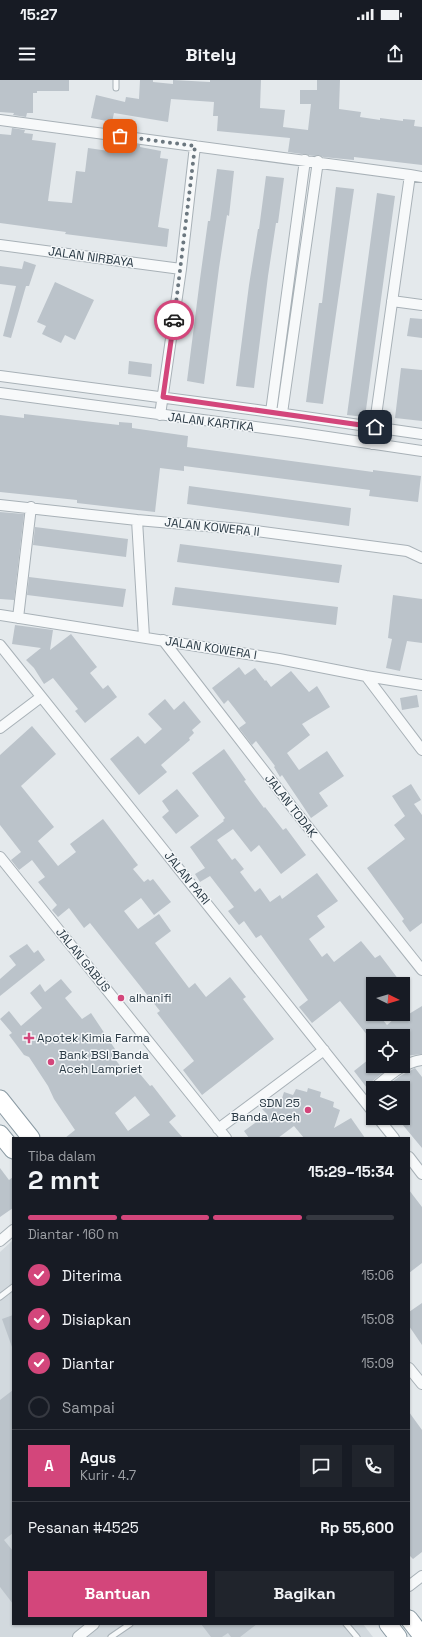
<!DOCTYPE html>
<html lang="id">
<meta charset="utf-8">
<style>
body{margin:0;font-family:"Space Grotesk",sans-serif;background:#20242c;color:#f1f3f6;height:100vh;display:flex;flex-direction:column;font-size:15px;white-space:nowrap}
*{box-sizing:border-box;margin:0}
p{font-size:13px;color:#9ea1a6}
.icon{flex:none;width:22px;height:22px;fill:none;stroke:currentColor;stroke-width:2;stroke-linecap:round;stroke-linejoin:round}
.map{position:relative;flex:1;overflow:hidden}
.sheet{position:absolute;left:12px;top:1057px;width:398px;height:488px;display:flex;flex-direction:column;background:#171b24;border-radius:0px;box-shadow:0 1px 3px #0004}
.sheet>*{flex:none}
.needle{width:26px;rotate:95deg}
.buttons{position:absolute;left:366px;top:897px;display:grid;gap:8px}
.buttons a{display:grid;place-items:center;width:44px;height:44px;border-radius:0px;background:#171b24;box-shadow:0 1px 3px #0004;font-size:20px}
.pin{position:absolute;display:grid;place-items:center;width:34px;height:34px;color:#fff;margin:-17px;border-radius:8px;box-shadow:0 2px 6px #0006}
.courier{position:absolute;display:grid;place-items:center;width:40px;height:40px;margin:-20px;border:3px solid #d3467b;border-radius:50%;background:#fff;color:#222;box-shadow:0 1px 5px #0007}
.head em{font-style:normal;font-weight:800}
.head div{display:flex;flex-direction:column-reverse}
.head{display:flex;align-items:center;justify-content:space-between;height:68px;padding:0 16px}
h1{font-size:26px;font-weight:800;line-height:30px}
.bar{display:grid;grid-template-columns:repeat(4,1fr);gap:6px 4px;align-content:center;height:48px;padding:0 16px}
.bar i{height:5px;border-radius:3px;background:#363941}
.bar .on{background:#d3467b}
.bar p{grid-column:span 4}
.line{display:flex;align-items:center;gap:10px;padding:0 16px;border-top:1px solid #363941}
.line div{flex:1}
.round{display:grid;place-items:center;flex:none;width:42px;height:42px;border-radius:0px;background:#20242c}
ol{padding:0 16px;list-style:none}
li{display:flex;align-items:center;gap:12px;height:44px}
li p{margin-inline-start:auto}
li .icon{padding:4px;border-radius:50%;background:#d3467b;color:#fff;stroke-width:4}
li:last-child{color:#9ea1a6}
li i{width:22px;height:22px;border:2px solid #363941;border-radius:50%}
.action{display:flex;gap:8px;margin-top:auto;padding:8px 16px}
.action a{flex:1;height:46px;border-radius:0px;background:#d3467b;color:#fff;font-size:16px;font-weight:800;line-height:46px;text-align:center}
.action a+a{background:#20242c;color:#f1f3f6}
.status{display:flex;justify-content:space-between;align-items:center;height:28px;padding:0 20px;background:#171b24;direction:ltr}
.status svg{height:11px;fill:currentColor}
header{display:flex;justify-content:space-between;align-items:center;height:52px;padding:0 16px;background:#171b24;font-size:18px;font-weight:800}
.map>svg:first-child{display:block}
</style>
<div class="status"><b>15:27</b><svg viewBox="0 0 49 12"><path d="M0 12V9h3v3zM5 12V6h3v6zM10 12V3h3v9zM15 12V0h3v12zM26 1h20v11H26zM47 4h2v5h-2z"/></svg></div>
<header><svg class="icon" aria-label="menu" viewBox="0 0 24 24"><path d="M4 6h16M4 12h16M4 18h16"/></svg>Bitely<svg class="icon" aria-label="share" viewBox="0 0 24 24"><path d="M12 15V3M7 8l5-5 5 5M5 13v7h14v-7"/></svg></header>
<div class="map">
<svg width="422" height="1557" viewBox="0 0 422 1557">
<rect width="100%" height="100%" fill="#e4e9ec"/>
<path fill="#d2d9de" d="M13 1160V1544H363L373 1557H0V1172Z"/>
<path fill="#bbc3ca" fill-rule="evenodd" d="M0 0H69V11H37V13H33V33H27L26 37 13 35 14 33 0 32Z
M140 0H153V2L173 4V0L210 2V0H261L260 28 285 30 283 47 308 50 311 24H300V10H317V0H340L339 29 361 32 360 37 380 40V38L403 41V39L415 40 414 46 422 47V85L354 77V80L323 77 319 75 315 76 288 72 290 58 217 51 218 36H213L214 22 171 19 168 42 114 33 112 42 91 38 96 15 125 22 126 17 139 19Z
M12 48 25 50 24 53 33 54 32 60 56 63 48 121 72 123 76 91 85 92 88 68 109 71 111 63 117 64 118 62 140 65V67L161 71 160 78 168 79 158 147 169 149 167 167 65 154 66 152 0 143V54L11 55Z
M217 89 234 91 229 136 227 135 219 188 204 304 187 301 200 199 208 141H210Z
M266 96 284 98 278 143H276L268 196 254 308 236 306 249 205 258 149H259Z
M336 107 354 109 323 324 306 322 319 223H322Z
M377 113 395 116 365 337 347 335Z
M24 181 36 185 29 206H26L11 258 3 256 16 206 0 204V186L22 189Z
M55 202 94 220 75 260 65 255 61 263 42 254 46 246 37 242Z
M410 238 422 239V258L407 256Z
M129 281 152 284 151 297 128 294Z
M401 288 422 290V341L395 338Z
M24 334 119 345V342L132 343V348L188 356 187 367 373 392V390L421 396 418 422 369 416 370 410 184 386V391L160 388 155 432 77 423V420L0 412V335L24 338Z
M189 406 351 428 349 446 187 424Z
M0 432 24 434 14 520 0 519Z
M35 447 128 459 126 477 33 465Z
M180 464 342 485 339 503 177 482Z
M29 497 126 509 123 527 27 515Z
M175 507 338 527 336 545 172 525Z
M393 515 422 519V563L407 561 400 591 386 588 392 559 388 558Z
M15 545 53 550 50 570 71 554 97 587 90 593 103 609 108 605 117 617 85 643 75 631 78 629 53 598 44 604 34 588 26 580 41 568 12 564Z
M239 587 245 595 255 588 265 601 266 600 271 607 291 591 309 612 317 606 330 627 302 644 310 655 287 673 299 690 327 671 344 696 319 713 328 726 311 738 282 695 280 697 274 687 275 686 256 661 252 665 239 648 246 643 228 620 224 624 212 608Z
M417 615 419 627 402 630 400 618Z
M165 619 174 630 184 621 201 642 192 650 194 653 189 658 190 660 161 685 167 692 139 715 110 679 138 656 145 664 162 649 148 634Z
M32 646 56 674 21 706 54 747 38 761 58 786 76 772 70 764 103 739 138 785 133 789 144 802 148 799 150 801 153 799 171 822 154 835 141 818 124 831 138 849 159 834 171 851 155 863 189 908 195 903 206 917 230 897 246 917 243 919 274 959 202 1015 183 990 194 981 157 933 160 931 90 843 84 848 69 828 58 837 52 830 57 825 38 802 45 797 32 780 19 790 11 780 21 772 0 745V675Z
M224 669 246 700 244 701 264 728 265 727 283 750 286 748 306 775 281 794 259 765 251 772 233 749 217 760 232 780 235 778 244 789 240 792 255 812 260 808 270 822 280 815 282 819 317 793 338 821 317 836 325 847 309 859 322 877 327 873 334 882 361 861 375 878 380 875 402 904H373V932L371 934H378L387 945 400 934 404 937 422 926V974L405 976 406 978 403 979V956H368L340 921 312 943 299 927 308 920 261 855 256 858 244 841 239 845 228 831 234 827 210 796 200 802 195 794 205 788 190 767 224 741 223 740 225 738 192 693Z
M411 704 421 720 414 724 422 735V843L410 852 402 841 404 839 367 788 405 759 394 745 405 736 392 716Z
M177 709 199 736 176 754 162 737 169 731 162 721Z
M27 864 34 873 38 870 45 880 0 916V899L16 885 9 876Z
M61 899 72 912 65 918 82 939 91 933 117 972 112 975 127 995 135 988 150 1006 152 1005 176 1036 169 1042 183 1058H65L75 1050 54 1019 48 1006 29 977 24 975 9 955 12 953 0 939 9 931 21 946 42 928 30 913 40 904 45 912ZM135 1016 150 1035 128 1051 115 1033Z
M373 976V986H391L370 1003 367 1008 354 991Z
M415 988 422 997V1068L397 1038H403V1008H384L400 996Z
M308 1008 321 1012 320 1017 334 1022 333 1027 340 1030 334 1048 351 1038 365 1058H304L294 1046 278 1058H249L244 1051 267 1034 262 1029 271 1020 279 1028 284 1012 293 1015 296 1009 307 1012Z
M0 1088 9 1100 13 1097V1128L0 1137Z
M409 1110 422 1127V1183L409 1193Z
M422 1223V1265L409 1246V1232Z
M13 1235V1267H12L2 1239Z
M13 1310V1453L4 1460 13 1471V1524L0 1507V1320Z
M409 1332 422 1350V1472L413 1479 409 1475Z
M201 1544H257L240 1557H231L228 1553 222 1557H211Z"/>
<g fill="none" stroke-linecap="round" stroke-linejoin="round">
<g stroke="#a8b1b7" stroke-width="7">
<path id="service" d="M116 8V0
M0 1217 13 1207
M346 1544 357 1557
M111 1557 130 1544"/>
</g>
<g stroke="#a8b1b7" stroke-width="12">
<path id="minor" d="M0 40 410 95 372 364
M410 95 422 97
M0 165 181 189
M392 221 422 225
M0 296 257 330 422 354
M0 313 301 353 422 371
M271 332 305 80
M282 333 318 81
M160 335 181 189 195 66
M0 425 137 440 241 449 407 471 422 478
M137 440 144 557
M0 535 279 579 366 596 422 605
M18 538 31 427
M163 560 292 727 422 890
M0 565 373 1032
M366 596 422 670
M0 648 41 617
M0 777 226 1058
M374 1008C389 996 402 983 422 980
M378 1038 394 1058
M218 1049 324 970
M409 1077 422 1094
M0 1161 13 1150
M409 1288 422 1304
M409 1506 422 1496
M78 1557 94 1544"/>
</g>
<g stroke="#8a9aa3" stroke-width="19">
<path id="trunk" d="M0 1019 31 1058
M0 1054 13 1070
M409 1539 422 1556
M388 1544 398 1557"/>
</g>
<use href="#service" stroke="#f7f9fa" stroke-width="5"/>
<use href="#minor" stroke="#f7f9fa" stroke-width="10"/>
<use href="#trunk" stroke="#fff" stroke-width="17"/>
</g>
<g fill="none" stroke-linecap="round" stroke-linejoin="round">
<path stroke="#6b777f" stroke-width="4" stroke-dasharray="0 7.2" d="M120 56 195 66 174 240"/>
<path stroke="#d3467b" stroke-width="5" d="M174 240 163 317 375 347"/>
</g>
<g fill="#d3467b" stroke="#f4f7f9" stroke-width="1.5">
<circle cx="121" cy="918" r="4"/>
<path d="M27 952h4v4h4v4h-4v4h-4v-4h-4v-4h4z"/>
<circle cx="51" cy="982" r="4"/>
<circle cx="308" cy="1030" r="4"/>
</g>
<g text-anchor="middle" stroke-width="3" stroke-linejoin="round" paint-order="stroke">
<g font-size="12" fill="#2a3a45" stroke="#f4f7f9">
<text transform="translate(91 177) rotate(8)" y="4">JALAN NIRBAYA</text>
<text transform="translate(211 342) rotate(7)" y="4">JALAN KARTIKA</text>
<text transform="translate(212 447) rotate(6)" y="4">JALAN KOWERA II</text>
<text transform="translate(211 568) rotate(9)" y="4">JALAN KOWERA I</text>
<text transform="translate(291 726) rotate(52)" y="4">JALAN TODAK</text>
<text transform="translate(187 798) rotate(51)" y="4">JALAN PARI</text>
<text transform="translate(83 880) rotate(51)" y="4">JALAN GABUS</text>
</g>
<g font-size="12" fill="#2a3a45" stroke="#f4f7f9" text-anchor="start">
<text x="129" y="922">alhanifi</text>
<text x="37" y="962">Apotek Kimia Farma</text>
<text x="59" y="979">Bank BSI Banda<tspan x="59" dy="14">Aceh Lampriet</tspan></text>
<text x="300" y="1027" text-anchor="end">SDN 25<tspan x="300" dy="14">Banda Aceh</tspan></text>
</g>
</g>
</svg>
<div class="buttons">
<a><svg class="needle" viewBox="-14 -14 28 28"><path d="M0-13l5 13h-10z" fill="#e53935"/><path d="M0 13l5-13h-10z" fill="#9ea1a6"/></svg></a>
<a><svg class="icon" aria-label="locate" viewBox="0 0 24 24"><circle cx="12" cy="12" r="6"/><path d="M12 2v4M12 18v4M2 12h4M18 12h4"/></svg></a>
<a><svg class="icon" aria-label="layers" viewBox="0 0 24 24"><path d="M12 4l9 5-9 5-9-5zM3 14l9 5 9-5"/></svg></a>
</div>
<div class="pin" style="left:120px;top:56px;background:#ea580c"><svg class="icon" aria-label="bag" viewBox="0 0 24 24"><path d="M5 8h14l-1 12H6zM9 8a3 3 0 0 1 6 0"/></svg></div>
<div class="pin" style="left:375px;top:347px;background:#1f2937"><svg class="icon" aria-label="home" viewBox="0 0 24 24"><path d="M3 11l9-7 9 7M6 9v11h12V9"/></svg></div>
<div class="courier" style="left:174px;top:240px"><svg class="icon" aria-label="car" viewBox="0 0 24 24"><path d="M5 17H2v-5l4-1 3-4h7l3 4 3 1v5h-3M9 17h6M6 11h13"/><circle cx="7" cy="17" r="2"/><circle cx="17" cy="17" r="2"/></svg></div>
<section class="sheet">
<div class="head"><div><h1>2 mnt</h1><p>Tiba dalam</p></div><em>15:29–15:34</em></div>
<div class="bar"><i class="on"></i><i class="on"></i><i class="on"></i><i></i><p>Diantar · 160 m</p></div>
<ol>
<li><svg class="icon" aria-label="check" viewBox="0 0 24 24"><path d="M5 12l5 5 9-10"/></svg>Diterima<p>15:06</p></li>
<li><svg class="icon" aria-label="check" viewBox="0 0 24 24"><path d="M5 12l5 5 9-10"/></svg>Disiapkan<p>15:08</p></li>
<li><svg class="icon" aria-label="check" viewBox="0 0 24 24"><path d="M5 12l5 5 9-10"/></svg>Diantar<p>15:09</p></li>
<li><i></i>Sampai</li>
</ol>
<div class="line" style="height:72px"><b class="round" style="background:#d3467b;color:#fff">A</b><div><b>Agus</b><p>Kurir · 4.7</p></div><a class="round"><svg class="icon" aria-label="chat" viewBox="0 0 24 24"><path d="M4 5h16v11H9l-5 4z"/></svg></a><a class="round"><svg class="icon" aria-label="phone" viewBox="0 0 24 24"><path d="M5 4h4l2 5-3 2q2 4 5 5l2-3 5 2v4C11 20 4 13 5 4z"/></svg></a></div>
<div class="line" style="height:52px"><div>Pesanan #4525</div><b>Rp 55,600</b></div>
<div class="action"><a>Bantuan</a><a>Bagikan</a></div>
</section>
</div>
